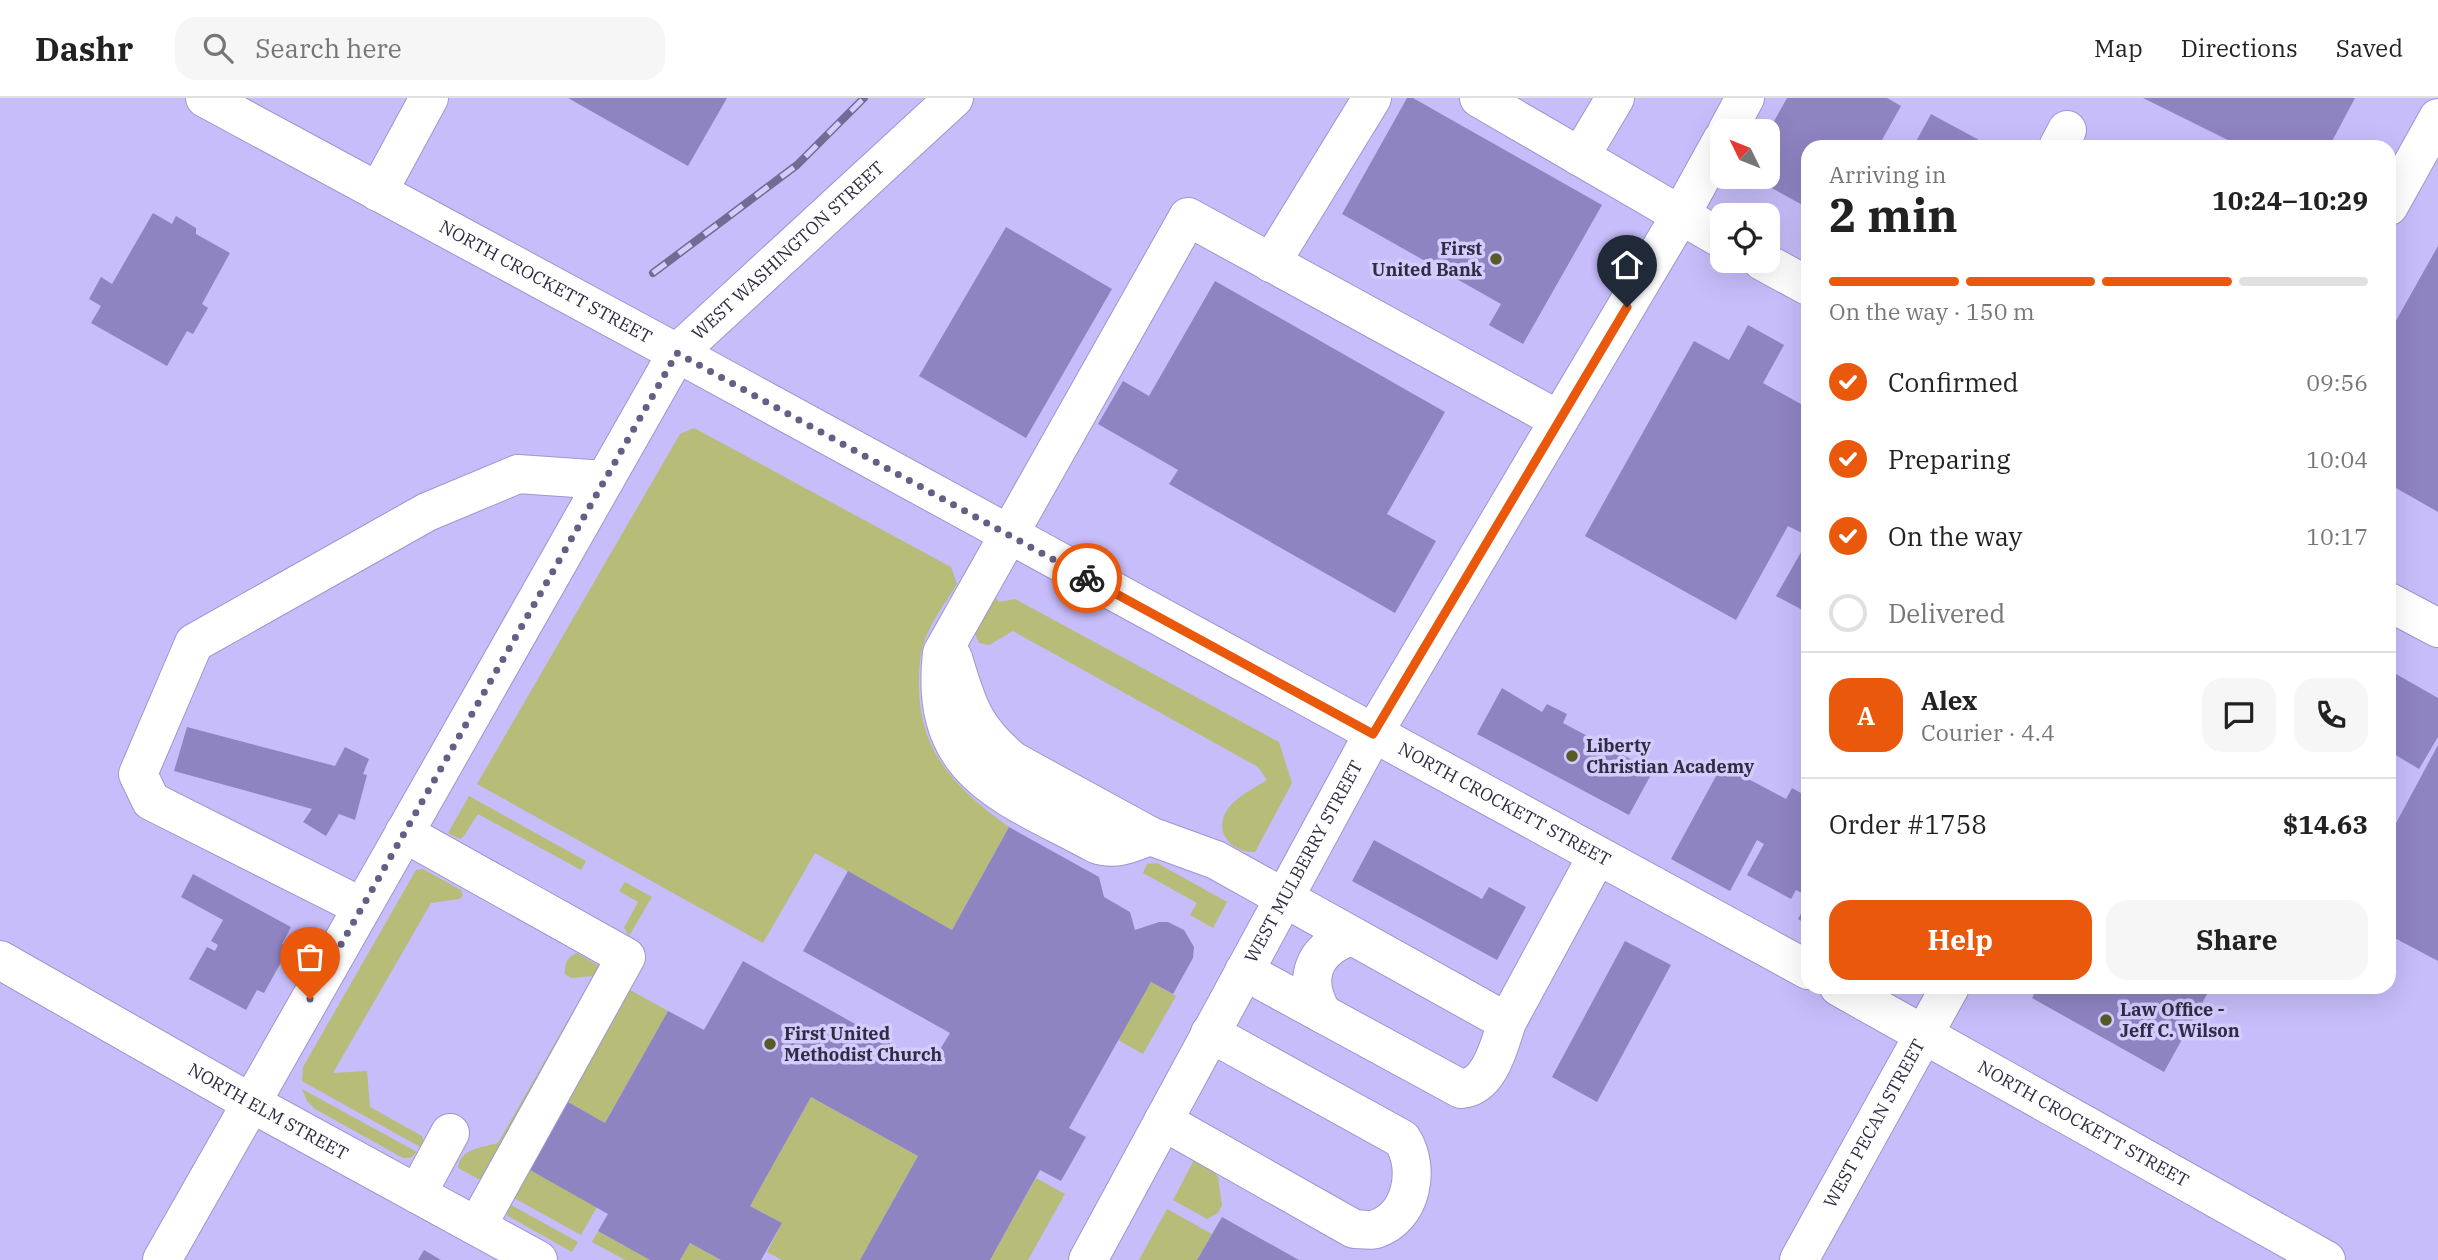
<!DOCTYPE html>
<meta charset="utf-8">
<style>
body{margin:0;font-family:"IBM Plex Serif",serif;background:#f6f6f6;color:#222;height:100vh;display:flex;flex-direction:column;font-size:26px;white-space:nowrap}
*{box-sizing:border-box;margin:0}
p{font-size:23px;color:#767676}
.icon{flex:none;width:38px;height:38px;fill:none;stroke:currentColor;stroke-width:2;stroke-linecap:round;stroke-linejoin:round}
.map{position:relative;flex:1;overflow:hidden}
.panel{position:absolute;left:1801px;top:42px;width:595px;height:854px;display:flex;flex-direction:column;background:#fff;border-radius:21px;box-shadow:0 7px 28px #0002}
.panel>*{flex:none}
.needle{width:46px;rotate:313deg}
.controls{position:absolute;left:1710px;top:21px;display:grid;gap:14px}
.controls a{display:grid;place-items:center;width:70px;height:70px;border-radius:14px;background:#fff;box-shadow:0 7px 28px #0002;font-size:35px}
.pin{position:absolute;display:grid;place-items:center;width:60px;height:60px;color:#fff;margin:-72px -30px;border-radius:50% 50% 50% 0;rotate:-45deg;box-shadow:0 0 7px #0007}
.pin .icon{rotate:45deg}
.courier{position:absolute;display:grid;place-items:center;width:70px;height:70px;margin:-35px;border:5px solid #ea580c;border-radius:50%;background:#fff;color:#222;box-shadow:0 2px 9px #0007}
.overview em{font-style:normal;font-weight:700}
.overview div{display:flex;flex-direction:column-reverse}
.overview{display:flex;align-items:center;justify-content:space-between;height:119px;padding:0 28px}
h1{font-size:46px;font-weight:700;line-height:52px}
.bar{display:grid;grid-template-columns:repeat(4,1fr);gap:10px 7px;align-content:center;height:84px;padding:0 28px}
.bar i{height:9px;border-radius:5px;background:#e0e0e0}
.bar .active{background:#ea580c}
.bar p{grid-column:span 4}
.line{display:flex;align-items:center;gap:18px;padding:0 28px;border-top:2px solid #e0e0e0}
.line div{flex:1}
.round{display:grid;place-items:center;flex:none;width:74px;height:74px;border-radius:21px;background:#f6f6f6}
ol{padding:0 28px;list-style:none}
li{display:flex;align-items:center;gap:21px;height:77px}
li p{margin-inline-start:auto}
li .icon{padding:7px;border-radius:50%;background:#ea580c;color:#fff;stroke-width:4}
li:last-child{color:#767676}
li i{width:38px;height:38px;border:4px solid #e0e0e0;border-radius:50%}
.cta{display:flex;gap:14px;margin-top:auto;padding:14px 28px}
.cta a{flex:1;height:80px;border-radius:21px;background:#ea580c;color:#fff;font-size:28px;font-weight:700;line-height:80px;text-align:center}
.cta a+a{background:#f6f6f6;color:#222}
header{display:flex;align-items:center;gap:42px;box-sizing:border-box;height:98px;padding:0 35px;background:#fff;border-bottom:2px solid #e0e0e0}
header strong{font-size:33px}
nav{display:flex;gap:38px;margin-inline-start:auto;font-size:24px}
.search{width:490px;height:63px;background:#f6f6f6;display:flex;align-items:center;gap:18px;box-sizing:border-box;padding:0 24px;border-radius:21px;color:#767676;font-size:26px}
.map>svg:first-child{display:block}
</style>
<header>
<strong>Dashr</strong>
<div class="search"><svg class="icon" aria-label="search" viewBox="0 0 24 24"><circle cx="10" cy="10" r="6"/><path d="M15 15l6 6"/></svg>Search here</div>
<nav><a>Map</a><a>Directions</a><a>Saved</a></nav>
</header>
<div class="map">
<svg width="2438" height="1162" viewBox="0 0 2438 1162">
<rect width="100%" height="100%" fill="#c6bdfa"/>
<path fill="#b7bc78" d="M694 330 951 469 957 486C946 504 932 522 925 542 919 557 919 575 919 590 920 657 959 693 1009 729L952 832 815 755 763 845 477 686 680 336Z
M994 499 1000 504 1015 501 1279 644 1292 685 1255 754C1229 754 1211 731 1230 708 1238 698 1256 689 1267 682L1258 669 1013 533 989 547 979 545 975 535Z
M469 698 586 763 581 772 478 716 464 738 460 741 448 735Z
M1157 765 1227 804 1213 830 1190 817 1197 805 1143 775 1147 766Z
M423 771 461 792 463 798 459 801 431 805 333 975 367 973 370 1009 422 1038 423 1043 420 1049 302 983 303 969 416 772Z
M625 784 652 799 629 838 624 830 638 804 619 793Z
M577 855 599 868 488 1086 458 1070C459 1051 483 1049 498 1045L593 878 571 880 565 876C564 866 568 858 577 855Z
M1151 884 1176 898 1143 956 1118 942Z
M630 892 668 913 605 1025 568 1004Z
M302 991 417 1054 410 1060H403L315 1011 307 1003Z
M811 999 918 1058 860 1162H782L767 1154 782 1125 750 1108Z
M1194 1062 1213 1073 1218 1079 1222 1107 1218 1115 1207 1121 1173 1102Z
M530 1072 597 1109 581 1137 514 1100Z
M1036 1080 1065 1096 1028 1162H990Z
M504 1103 578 1144 572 1154 508 1118Z
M1167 1111 1212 1136 1197 1162H1139Z
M598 1133 650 1162H625L592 1144Z
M690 1145 721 1162H680Z"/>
<path fill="#8f84c2" d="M568 0H727L688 68Z
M1407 0H1413L1602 107 1523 246 1489 227 1501 206 1342 116Z
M1787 0H1887L1901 8 1878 49H1808V110L1752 79H1768V34Z
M2143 0H2355L2329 49H2242Z
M1931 16 1992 49H1913Z
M153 115 172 126 176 118 196 130V136L230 155 202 206 208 210 193 236 187 233 167 268 91 225 101 208 89 201 101 179 112 186Z
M1006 129 1112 191 1026 340 919 278Z
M2438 148V414L2389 386V235Z
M1215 183 1445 314 1387 416 1436 443 1395 515 1169 386 1178 372 1098 326 1123 283 1149 298Z
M1748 227 1784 247 1763 285 1808 310V438L1788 428 1736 522 1585 438 1694 243 1729 262Z
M1808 442V515L1776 498Z
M2389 572 2438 600V639L2419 671 2389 653Z
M1502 590 1542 614 1547 606 1567 616 1563 625 1653 673 1629 717 1477 636Z
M187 629 335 668 345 649 369 661 363 676 367 677 355 722 339 716 326 738 303 724 312 711 174 673Z
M2438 647V863L2389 837V738Z
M1722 667 1786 701 1792 690 1808 699V798L1796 792 1791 801 1747 777 1764 746 1757 742 1730 793 1671 761Z
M1009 729 1099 779 1104 799 1130 814 1135 832 1159 824H1168L1184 832 1194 849 1193 860 1173 896 1151 884 1069 1030 1086 1039 1061 1083 1040 1072 990 1162H860L918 1058 811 999 750 1108 782 1125 761 1162H721L690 1145 680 1162H650L598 1133 608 1116 530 1072 568 1004 605 1025 668 913 704 932 743 863 930 968 950 935 803 853 848 773 952 832Z
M1374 742 1482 801 1489 789 1526 809 1497 862 1352 783Z
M193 776 291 829 282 846 289 850 264 895 257 892 246 912 189 881 207 849 215 853 218 847 211 843 223 822 181 799Z
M1808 803V827L1798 821Z
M1625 843 1671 867 1597 1004 1552 979Z
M2038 889H2211L2164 974 2032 900Z
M1222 1119 1299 1162H1197Z
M424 1152 441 1162H418Z"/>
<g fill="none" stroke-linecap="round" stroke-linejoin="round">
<g stroke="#9f95d0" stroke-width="40">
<g id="minor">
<path id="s1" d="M205 0 677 255 1808 872"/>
<path d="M1727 33 1745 0"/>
<path d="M2058 49 2067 32"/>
<path d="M1580 59 1615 0"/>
<path d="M378 94 429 0"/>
<path d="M2389 108 2438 20"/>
<path d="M1271 165 1372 0"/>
<path d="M953 560C967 607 973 630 1013 663L1150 738 1216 762 1507 924"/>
<path d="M404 735 626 859 477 1128"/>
<path d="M1150 738C1131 745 1116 753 1096 746 1006 697 928 677 942 555L1188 119 1559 322"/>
<path d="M362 809 151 703 138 676 194 545 427 414 518 376 605 382"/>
<path id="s2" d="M0 862 251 1005 538 1162"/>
<path d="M1244 873 1461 991C1490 989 1499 948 1507 924L1597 758"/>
<path id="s3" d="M1839 889 2326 1162"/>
<path d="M1323 916C1302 882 1312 851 1352 838"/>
<path d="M1163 1023 1354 1131C1361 1131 1370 1133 1376 1131 1412 1119 1421 1070 1402 1041L1210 935"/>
<path d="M417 1096 450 1035"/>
<path id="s4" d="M162 1162 677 255 954 0"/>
<path id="s5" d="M1088 1162 1373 636 1680 118 1722 42"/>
<path id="s6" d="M1799 1162 1950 889"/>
</g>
</g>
<g stroke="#9f95d0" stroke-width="40">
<path id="major" d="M1479 0 1722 141
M1762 163 1808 188
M2389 504 2438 530"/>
</g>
<use href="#minor" stroke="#fff" stroke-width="38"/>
<use href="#major" stroke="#fff" stroke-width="38"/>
<g stroke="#726c94" stroke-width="8">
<path id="rail" d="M653 175 797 67 864 0"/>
</g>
<use href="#rail" stroke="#d3ccfd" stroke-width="5" stroke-dasharray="16" stroke-linecap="butt"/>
</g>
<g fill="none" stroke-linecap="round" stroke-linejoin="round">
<path stroke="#645f84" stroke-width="7" stroke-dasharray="0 12.6" d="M310 901 677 255 1087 480"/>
<path stroke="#ea580c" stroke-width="9" d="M1087 480 1373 636 1627 209"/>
</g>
<g fill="#585a28" stroke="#d3ccfd" stroke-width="2.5">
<circle cx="1496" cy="161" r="7"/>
<circle cx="1572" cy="658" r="7"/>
<circle cx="2106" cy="922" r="7"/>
<circle cx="770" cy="946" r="7"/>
</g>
<g text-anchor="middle" stroke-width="7" stroke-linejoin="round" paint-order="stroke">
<g font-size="18" font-weight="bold" fill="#302c44" stroke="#d3ccfd" text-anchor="start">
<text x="1482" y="157" text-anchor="end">First<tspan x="1482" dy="21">United Bank</tspan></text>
<text x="1586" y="654">Liberty<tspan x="1586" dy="21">Christian Academy</tspan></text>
<text x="2120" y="918">Law Office -<tspan x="2120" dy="21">Jeff C. Wilson</tspan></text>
<text x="784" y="942">First United<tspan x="784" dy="21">Methodist Church</tspan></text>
</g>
<g font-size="18" fill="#302c44" stroke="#d3ccfd">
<text dy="6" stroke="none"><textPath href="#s4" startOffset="1194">WEST WASHINGTON STREET</textPath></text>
<text dy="6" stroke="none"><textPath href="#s1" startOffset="387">NORTH CROCKETT STREET</textPath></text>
<text dy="6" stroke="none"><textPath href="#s1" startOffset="1479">NORTH CROCKETT STREET</textPath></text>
<text dy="6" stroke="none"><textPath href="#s5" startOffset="453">WEST MULBERRY STREET</textPath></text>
<text dy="6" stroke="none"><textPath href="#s2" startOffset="308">NORTH ELM STREET</textPath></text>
<text dy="6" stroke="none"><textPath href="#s6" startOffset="156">WEST PECAN STREET</textPath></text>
<text dy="6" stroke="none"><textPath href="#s3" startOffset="280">NORTH CROCKETT STREET</textPath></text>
</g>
</g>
</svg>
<div class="controls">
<a><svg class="needle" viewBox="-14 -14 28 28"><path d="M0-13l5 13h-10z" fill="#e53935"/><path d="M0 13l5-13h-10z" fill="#767676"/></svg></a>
<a><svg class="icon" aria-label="locate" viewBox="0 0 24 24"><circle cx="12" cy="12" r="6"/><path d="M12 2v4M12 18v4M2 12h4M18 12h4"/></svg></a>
</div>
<div class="pin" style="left:310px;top:901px;background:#ea580c"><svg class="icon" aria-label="bag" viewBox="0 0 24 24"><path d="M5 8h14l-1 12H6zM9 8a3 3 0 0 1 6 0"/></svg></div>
<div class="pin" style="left:1627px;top:209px;background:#1f2937"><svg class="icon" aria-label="home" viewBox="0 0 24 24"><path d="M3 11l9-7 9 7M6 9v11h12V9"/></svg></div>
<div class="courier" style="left:1087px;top:480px"><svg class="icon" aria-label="bike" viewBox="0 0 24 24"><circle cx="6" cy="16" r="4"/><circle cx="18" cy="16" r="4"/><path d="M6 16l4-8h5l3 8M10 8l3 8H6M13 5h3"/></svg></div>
<section class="panel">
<div class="overview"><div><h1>2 min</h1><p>Arriving in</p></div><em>10:24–10:29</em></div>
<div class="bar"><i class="active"></i><i class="active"></i><i class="active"></i><i></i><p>On the way · 150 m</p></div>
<ol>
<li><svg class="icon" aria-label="check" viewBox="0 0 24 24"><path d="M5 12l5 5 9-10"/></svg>Confirmed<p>09:56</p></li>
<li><svg class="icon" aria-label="check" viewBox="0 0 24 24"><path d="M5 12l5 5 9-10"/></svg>Preparing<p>10:04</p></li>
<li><svg class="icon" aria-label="check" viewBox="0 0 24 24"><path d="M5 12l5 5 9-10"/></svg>On the way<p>10:17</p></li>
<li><i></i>Delivered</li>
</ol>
<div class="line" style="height:126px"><b class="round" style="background:#ea580c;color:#fff">A</b><div><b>Alex</b><p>Courier · 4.4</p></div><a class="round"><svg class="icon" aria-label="chat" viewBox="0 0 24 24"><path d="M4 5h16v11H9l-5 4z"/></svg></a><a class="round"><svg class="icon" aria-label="phone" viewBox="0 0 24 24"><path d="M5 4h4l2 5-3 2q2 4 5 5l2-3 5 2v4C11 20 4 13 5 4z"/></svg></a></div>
<div class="line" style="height:91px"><div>Order #1758</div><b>$14.63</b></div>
<div class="cta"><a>Help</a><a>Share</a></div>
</section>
</div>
